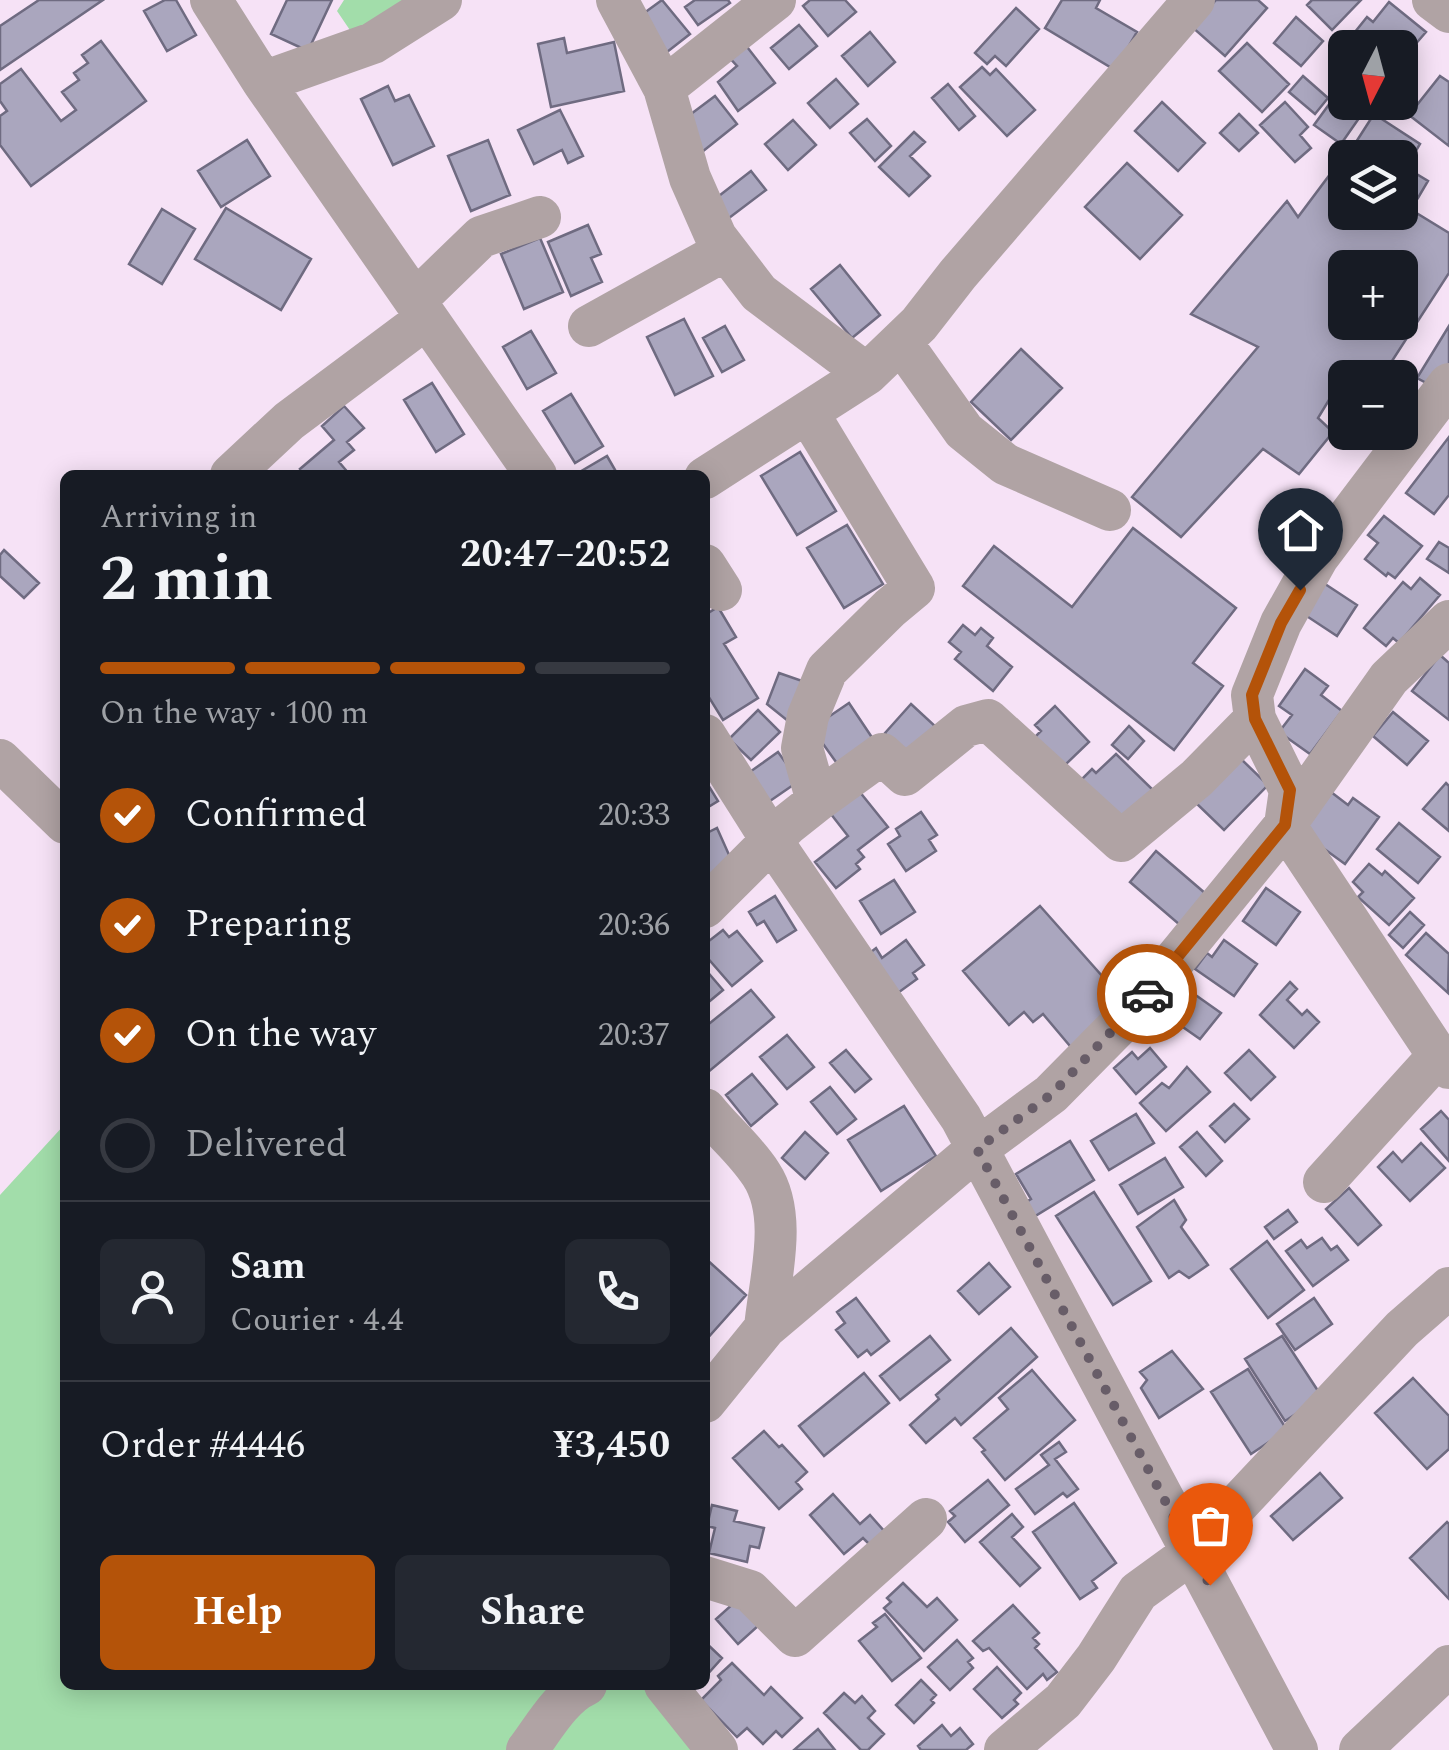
<!DOCTYPE html>
<meta charset="utf-8">
<style>
body{margin:0;font-family:Spectral,serif;background:#242831;color:#f1f3f6;height:100vh;display:flex;flex-direction:column;font-size:38px;white-space:nowrap}
*{box-sizing:border-box;margin:0}
p{font-size:32px;color:#9ea1a6}
.icon{flex:none;width:55px;height:55px;fill:none;stroke:currentColor;stroke-width:2;stroke-linecap:round;stroke-linejoin:round}
.map{position:relative;flex:1;overflow:hidden}
.sheet{position:absolute;left:60px;top:470px;width:650px;height:1220px;display:flex;flex-direction:column;background:#171b24;border-radius:15px;box-shadow:0 5px 25px #0003}
.sheet>*{flex:none}
.needle{width:65px;rotate:186deg}
.buttons{position:absolute;left:1328px;top:30px;display:grid;gap:20px}
.buttons a{display:grid;place-items:center;width:90px;height:90px;border-radius:15px;background:#171b24;box-shadow:0 5px 25px #0003;font-size:50px}
.pin{position:absolute;display:grid;place-items:center;width:85px;height:85px;color:#fff;margin:-102px -42px;border-radius:50% 50% 50% 0;rotate:-45deg;box-shadow:0 0 10px #0007}
.pin .icon{rotate:45deg}
.courier{position:absolute;display:grid;place-items:center;width:100px;height:100px;margin:-50px;border:8px solid #b45309;border-radius:50%;background:#fff;color:#222;box-shadow:0 2px 12px #0007}
.summary em{font-style:normal;font-weight:700}
.summary div{display:flex;flex-direction:column-reverse}
.summary{display:flex;align-items:center;justify-content:space-between;height:170px;padding:0 40px}
h1{font-size:65px;font-weight:700;line-height:75px}
.bar{display:grid;grid-template-columns:repeat(4,1fr);gap:15px 10px;align-content:center;height:120px;padding:0 40px}
.bar i{height:12px;border-radius:8px;background:#363941}
.bar .on{background:#b45309}
.bar p{grid-column:span 4}
.line{display:flex;align-items:center;gap:25px;padding:0 40px;border-top:2px solid #363941}
.line div{flex:1}
.round{display:grid;place-items:center;flex:none;width:105px;height:105px;border-radius:15px;background:#242831}
ol{padding:0 40px;list-style:none}
li{display:flex;align-items:center;gap:30px;height:110px}
li p{margin-inline-start:auto}
li .icon{padding:10px;border-radius:50%;background:#b45309;color:#fff;stroke-width:4}
li:last-child{color:#9ea1a6}
li i{width:55px;height:55px;border:5px solid #363941;border-radius:50%}
.action{display:flex;gap:20px;margin-top:auto;padding:20px 40px}
.action a{flex:1;height:115px;border-radius:15px;background:#b45309;color:#fff;font-size:40px;font-weight:700;line-height:115px;text-align:center}
.action a+a{background:#242831;color:#f1f3f6}
.map>svg:first-child{display:block}
</style>
<div class="map">
<svg width="1449" height="1750" viewBox="0 0 1449 1750">
<rect width="100%" height="100%" fill="#f6e2f6"/>
<path fill="#a2ddaa" d="M344 0H430L358 42 337 11Z
M65 1124V1685H665L720 1750H0V1195Z"/>
<path fill="#aaa6be" stroke="#6f6b81" stroke-width="2.5" fill-rule="evenodd" d="M39 0H103L0 70V26Z
M165 0H176L196 35 167 51 144 11Z
M287 0H332L308 51 271 34Z
M662 0 690 34 667 52 640 16Z
M695 0H728L730 3 698 25 685 7Z
M810 0H845L856 12 828 36 803 6Z
M1062 0H1100L1096 8 1137 32 1115 70 1045 28Z
M1216 0H1258L1267 8 1225 56 1192 27Z
M1312 0H1361L1332 30 1307 5Z
M1389 2 1426 32 1400 62V48H1353L1347 42 1367 17 1373 22Z
M1016 8 1039 29 1006 66 995 56 987 64 975 53Z
M1296 17 1323 41 1301 66 1274 43Z
M799 25 817 46 789 69 771 48Z
M870 32 895 62 868 86 842 56Z
M564 38 567 53 614 42 624 91 551 107 538 44Z
M101 41 146 101 31 186 0 145V116L7 111 0 101V84L21 69 61 121 76 110 62 92 79 80 74 73 88 63 82 55Z
M744 43 775 83 738 111 718 82 737 66 726 54Z
M1247 43 1289 84 1262 112 1219 71Z
M982 67 990 75 996 69 1035 110 1007 136 960 87Z
M1303 76 1328 98 1315 114 1289 92Z
M1440 76 1449 82V146L1409 115Z
M836 79 858 104 830 128 808 103Z
M948 84 975 116 959 130 932 98Z
M388 86 395 101 409 95 434 146 393 165 361 99Z
M1338 92 1345 98V102H1352L1364 111 1341 144 1314 125Z
M715 96 737 124 702 152 679 123Z
M1162 102 1205 143 1178 171 1135 131Z
M1285 102 1308 127 1300 135 1311 148 1295 162 1260 125Z
M560 110 583 156 568 163 562 150 534 164 518 130Z
M1239 114 1258 133 1239 151 1220 133Z
M1374 114 1420 144 1400 178V158H1356L1349 153Z
M867 119 891 146 875 161 850 133Z
M793 120 816 145 788 170 765 144Z
M914 132 925 142 910 156 930 176 909 196 879 167Z
M247 140 270 176 221 207 198 171Z
M488 140 510 195 471 211 448 156Z
M1127 163 1182 215 1140 259 1085 207Z
M1337 165 1345 170V212H1400V203L1449 233V273L1381 378H1345V406L1332 395 1318 418 1333 432 1299 474 1263 449 1181 537 1132 497 1258 347 1191 314 1287 201 1298 217ZM1345 268H1400V322H1345Z
M1410 170 1428 181 1418 198 1401 187Z
M751 171 766 190 729 218 715 199Z
M226 208 311 259 281 310 195 259Z
M162 209 195 229 162 284 129 264Z
M588 225 601 254 591 258 602 282 571 296 548 242Z
M540 238 563 292 524 309 501 254Z
M840 265 880 315 852 338 811 289Z
M684 319 713 376 675 395 647 337Z
M725 326 744 360 722 372 703 338Z
M1449 326V367L1432 386 1417 378Z
M531 331 556 373 527 389 503 347Z
M1021 349 1062 388 1011 440 971 402Z
M432 383 464 434 436 452 404 400Z
M571 394 603 446 575 463 543 411Z
M344 406 364 428 347 442 354 450 339 462 350 475H305L300 469 334 440 322 426Z
M1449 437V495L1434 514 1406 493Z
M800 452 836 511 797 535 761 476Z
M607 456 618 475H579L578 473Z
M1384 516 1422 546 1395 578 1388 573 1386 576 1365 559 1378 543 1368 535Z
M847 525 883 584 844 608 807 548Z
M1133 528 1236 608 1193 663 1223 686 1174 750 963 586 994 546 1072 607Z
M1439 542 1449 548V573L1427 559Z
M4 550 39 583 24 598 0 576V555Z
M1420 578 1440 595 1399 643 1393 638 1386 646 1364 628 1403 582 1411 589Z
M1322 582 1357 605 1337 636 1302 613Z
M718 607 736 637 724 644 758 698 723 720 705 691V615Z
M963 625 975 635 981 628 993 638 987 646 1012 667 993 691 955 659 961 652 949 642Z
M1440 655 1449 663V720L1412 691Z
M1305 669 1328 686 1321 695 1342 711 1310 754 1279 732 1292 715 1279 706Z
M779 673 808 683 793 725 767 704Z
M849 703 877 745 841 769 816 734 821 722Z
M911 704 936 727 904 762 885 733Z
M1055 706 1089 742 1065 765 1031 741 1041 731 1035 725Z
M758 710 780 732 751 760 729 739Z
M1393 712 1428 741 1407 765 1373 736Z
M1129 726 1144 741 1128 759 1112 745Z
M778 752 799 781 767 803 747 774Z
M1116 754 1153 790 1120 823 1079 782 1092 769 1096 773Z
M1240 758 1268 785 1224 830 1196 803Z
M705 780 718 801 705 809Z
M1446 783 1449 786V831L1423 809Z
M855 786 888 827 858 850 864 857 856 864 860 869 836 888 815 862 848 836 827 809Z
M1331 792 1348 805 1353 798 1379 817 1345 864 1301 832Z
M921 812 937 835 929 840 936 851 906 871 888 844 900 836 896 829Z
M1399 823 1440 857 1418 883 1377 849Z
M717 828 734 866 705 878V834Z
M1156 851 1206 894 1180 925 1130 882Z
M1369 864 1382 875 1385 871 1414 898 1389 925 1358 897 1363 892 1353 882Z
M894 880 915 912 881 934 860 901Z
M1266 888 1300 912 1276 945 1243 921Z
M775 896 796 930 777 942 764 921 757 925 749 912Z
M1040 906 1126 1003 1075 1052 1043 1014 1033 1022 1024 1012 1009 1025 963 971Z
M1410 912 1424 925 1403 948 1389 935Z
M723 930 729 937 737 931 762 961 732 986 705 955V944Z
M1426 933 1449 954 1448 993 1406 955Z
M906 940 924 965 913 973 917 979 895 995 867 955 876 948 882 958Z
M1224 940 1257 964 1234 996 1195 969 1207 953 1212 957Z
M705 969 723 990 705 1005Z
M1290 982 1297 989 1287 1000 1302 1015 1307 1010 1319 1022 1294 1048 1260 1015Z
M1187 989 1221 1013 1200 1039 1167 1016Z
M751 990 774 1017 707 1073 705 1027Z
M787 1035 814 1067 787 1089 760 1057Z
M1150 1048 1166 1067 1136 1094 1114 1068 1132 1052 1138 1059Z
M846 1050 871 1079 855 1092 830 1063Z
M1249 1050 1275 1077 1251 1100 1225 1073Z
M1187 1067 1210 1092 1166 1131 1140 1103 1162 1083 1169 1088Z
M752 1074 777 1104 751 1126 726 1095Z
M830 1087 856 1119 837 1134 811 1102Z
M1234 1104 1249 1119 1225 1142 1210 1126Z
M904 1106 936 1156 881 1191 848 1140Z
M1441 1111 1449 1120V1161L1421 1129Z
M1136 1114 1154 1143 1109 1170 1091 1141Z
M805 1132 828 1153 805 1179 782 1158Z
M1197 1132 1222 1161 1206 1176 1180 1147Z
M1070 1141 1094 1180 1032 1218 1023 1204 1031 1199 1016 1174Z
M1421 1143 1445 1168 1410 1201 1378 1167 1393 1152 1402 1162Z
M1165 1158 1183 1187 1138 1214 1120 1185Z
M1349 1188 1381 1225 1358 1245 1326 1209Z
M1094 1192 1151 1281 1113 1305 1056 1216Z
M1174 1200 1186 1220 1181 1227 1208 1265 1189 1278 1179 1271 1169 1278 1137 1227Z
M1288 1210 1297 1222 1274 1239 1265 1227Z
M1322 1238 1331 1250 1337 1246 1348 1260 1313 1286 1286 1251 1301 1240 1307 1248Z
M1267 1241 1304 1290 1268 1318 1231 1269Z
M705 1258 746 1295 705 1341Z
M989 1263 1010 1287 979 1314 958 1291Z
M856 1298 889 1341 871 1355 867 1350 858 1357 836 1330 845 1323 837 1312Z
M1314 1298 1332 1324 1295 1350 1277 1324Z
M1011 1328 1037 1357 961 1425 955 1418 926 1443 910 1425 939 1399 936 1395Z
M930 1336 950 1360 900 1400 880 1376Z
M1282 1336 1322 1397 1285 1421 1245 1359Z
M1172 1351 1203 1389 1159 1418 1141 1388 1147 1380 1140 1372Z
M1248 1369 1287 1430 1251 1454 1211 1392Z
M1032 1370 1075 1420 1005 1480 982 1452 985 1450 974 1438 1008 1409 999 1398Z
M864 1373 889 1403 824 1456 799 1426Z
M1413 1378 1449 1416V1449L1427 1469 1375 1413Z
M764 1431 779 1447 782 1445 807 1472 796 1482 802 1489 779 1509 733 1458Z
M1059 1442 1066 1452 1055 1459 1078 1489 1067 1497 1063 1493 1035 1514 1016 1489 1049 1465 1041 1455Z
M1320 1473 1342 1498 1293 1540 1271 1516Z
M988 1480 1009 1505 965 1542 948 1522 955 1516 950 1511Z
M833 1494 860 1524 870 1515 885 1532 870 1545 863 1538 844 1554 810 1515Z
M1074 1503 1116 1563 1092 1581 1097 1588 1080 1599 1033 1532Z
M712 1505 737 1511 734 1521 764 1528 759 1548 750 1546 747 1562 709 1553 715 1528 707 1526Z
M1012 1514 1023 1527 1012 1537 1040 1568 1020 1586 980 1542Z
M1447 1522 1449 1524V1599L1410 1558Z
M903 1583 927 1607 937 1598 957 1620 924 1651 884 1608 891 1602 887 1598Z
M735 1602 758 1626 738 1644 716 1619Z
M1013 1605 1039 1633 1033 1638 1039 1644 1035 1648 1057 1672 1047 1680 1043 1674 1027 1689 989 1648 983 1651 973 1641Z
M885 1614 921 1658 892 1681 859 1641 877 1627 873 1623Z
M957 1640 973 1658 968 1662 973 1668 950 1690 928 1667Z
M705 1642 722 1658 705 1677Z
M732 1663 764 1695 771 1687 802 1718 782 1737 776 1731 763 1744 747 1728 737 1737 701 1700 721 1680 718 1676Z
M997 1667 1021 1693 1014 1700 1018 1704 1002 1718 974 1689Z
M921 1680 936 1695 931 1700 934 1703 914 1723 896 1705Z
M844 1693 855 1703 862 1696 875 1711 868 1718 884 1734 868 1750H861L824 1713Z
M942 1725 951 1736 960 1728 973 1744 966 1750H921L918 1746Z
M818 1729 835 1750H794Z"/>
<g fill="none" stroke-linecap="round" stroke-linejoin="round">
<path stroke="#b0a3a4" stroke-width="42" d="M211 0 263 82 536 475
M617 0 664 88 690 178 716 237 759 293 867 374
M1433 0 1449 12
M263 82 373 43 441 0
M664 88 775 0
M415 301 481 237 540 217
M589 326 726 250
M901 342 964 431 1005 464 1110 510
M1449 384 1318 557 1281 623 1252 695 1255 719 1290 790 1285 825 1433 1048 1449 1068
M231 475 289 421 427 318
M705 478 867 374 919 324 958 274 1194 0
M705 565 721 590
M705 735 772 841 961 1118 1297 1750
M0 760 65 823
M817 801 882 754 905 775 966 726 988 720 1121 841 1197 778 1255 719
M705 907 788 824 817 801 802 748 808 716 827 670 890 608 914 588 808 413
M705 1109C723 1132 745 1149 761 1174 789 1216 769 1282 765 1328
M1324 1182 1439 1055
M705 1402 765 1328 977 1149 1051 1094 1133 1011 1285 825 1389 678 1449 621
M705 1577 750 1591 795 1636 926 1519
M665 1685 717 1750
M527 1750C543 1729 561 1696 586 1685
M1005 1750 1063 1701 1096 1658 1138 1592 1193 1552 1402 1329 1449 1288
M1360 1750 1449 1666"/>
</g>
<g fill="none" stroke-linecap="round" stroke-linejoin="round">
<path stroke="#685d68" stroke-width="10" stroke-dasharray="0 18" d="M1147 994 1052 1094 977 1149 1210 1585"/>
<path stroke="#b45309" stroke-width="12" d="M1147 994 1285 825 1290 790 1255 719 1252 695 1281 623 1300 590"/>
</g>
</svg>
<div class="buttons">
<a><svg class="needle" viewBox="-14 -14 28 28"><path d="M0-13l5 13h-10z" fill="#e53935"/><path d="M0 13l5-13h-10z" fill="#9ea1a6"/></svg></a>
<a><svg class="icon" aria-label="layers" viewBox="0 0 24 24"><path d="M12 4l9 5-9 5-9-5zM3 14l9 5 9-5"/></svg></a>
<a>+</a>
<a>−</a>
</div>
<div class="pin" style="left:1210px;top:1585px;background:#ea580c"><svg class="icon" aria-label="bag" viewBox="0 0 24 24"><path d="M5 8h14l-1 12H6zM9 8a3 3 0 0 1 6 0"/></svg></div>
<div class="pin" style="left:1300px;top:590px;background:#1f2937"><svg class="icon" aria-label="home" viewBox="0 0 24 24"><path d="M3 11l9-7 9 7M6 9v11h12V9"/></svg></div>
<div class="courier" style="left:1147px;top:994px"><svg class="icon" aria-label="car" viewBox="0 0 24 24"><path d="M5 17H2v-5l4-1 3-4h7l3 4 3 1v5h-3M9 17h6M6 11h13"/><circle cx="7" cy="17" r="2"/><circle cx="17" cy="17" r="2"/></svg></div>
<section class="sheet">
<div class="summary"><div><h1>2 min</h1><p>Arriving in</p></div><em>20:47–20:52</em></div>
<div class="bar"><i class="on"></i><i class="on"></i><i class="on"></i><i></i><p>On the way · 100 m</p></div>
<ol>
<li><svg class="icon" aria-label="check" viewBox="0 0 24 24"><path d="M5 12l5 5 9-10"/></svg>Confirmed<p>20:33</p></li>
<li><svg class="icon" aria-label="check" viewBox="0 0 24 24"><path d="M5 12l5 5 9-10"/></svg>Preparing<p>20:36</p></li>
<li><svg class="icon" aria-label="check" viewBox="0 0 24 24"><path d="M5 12l5 5 9-10"/></svg>On the way<p>20:37</p></li>
<li><i></i>Delivered</li>
</ol>
<div class="line" style="height:180px"><a class="round"><svg class="icon" aria-label="person" viewBox="0 0 24 24"><circle cx="12" cy="8" r="4"/><path d="M4 21q1-7 8-7t8 7"/></svg></a><div><b>Sam</b><p>Courier · 4.4</p></div><a class="round"><svg class="icon" aria-label="phone" viewBox="0 0 24 24"><path d="M5 4h4l2 5-3 2q2 4 5 5l2-3 5 2v4C11 20 4 13 5 4z"/></svg></a></div>
<div class="line" style="height:130px"><div>Order #4446</div><b>¥3,450</b></div>
<div class="action"><a>Help</a><a>Share</a></div>
</section>
</div>
